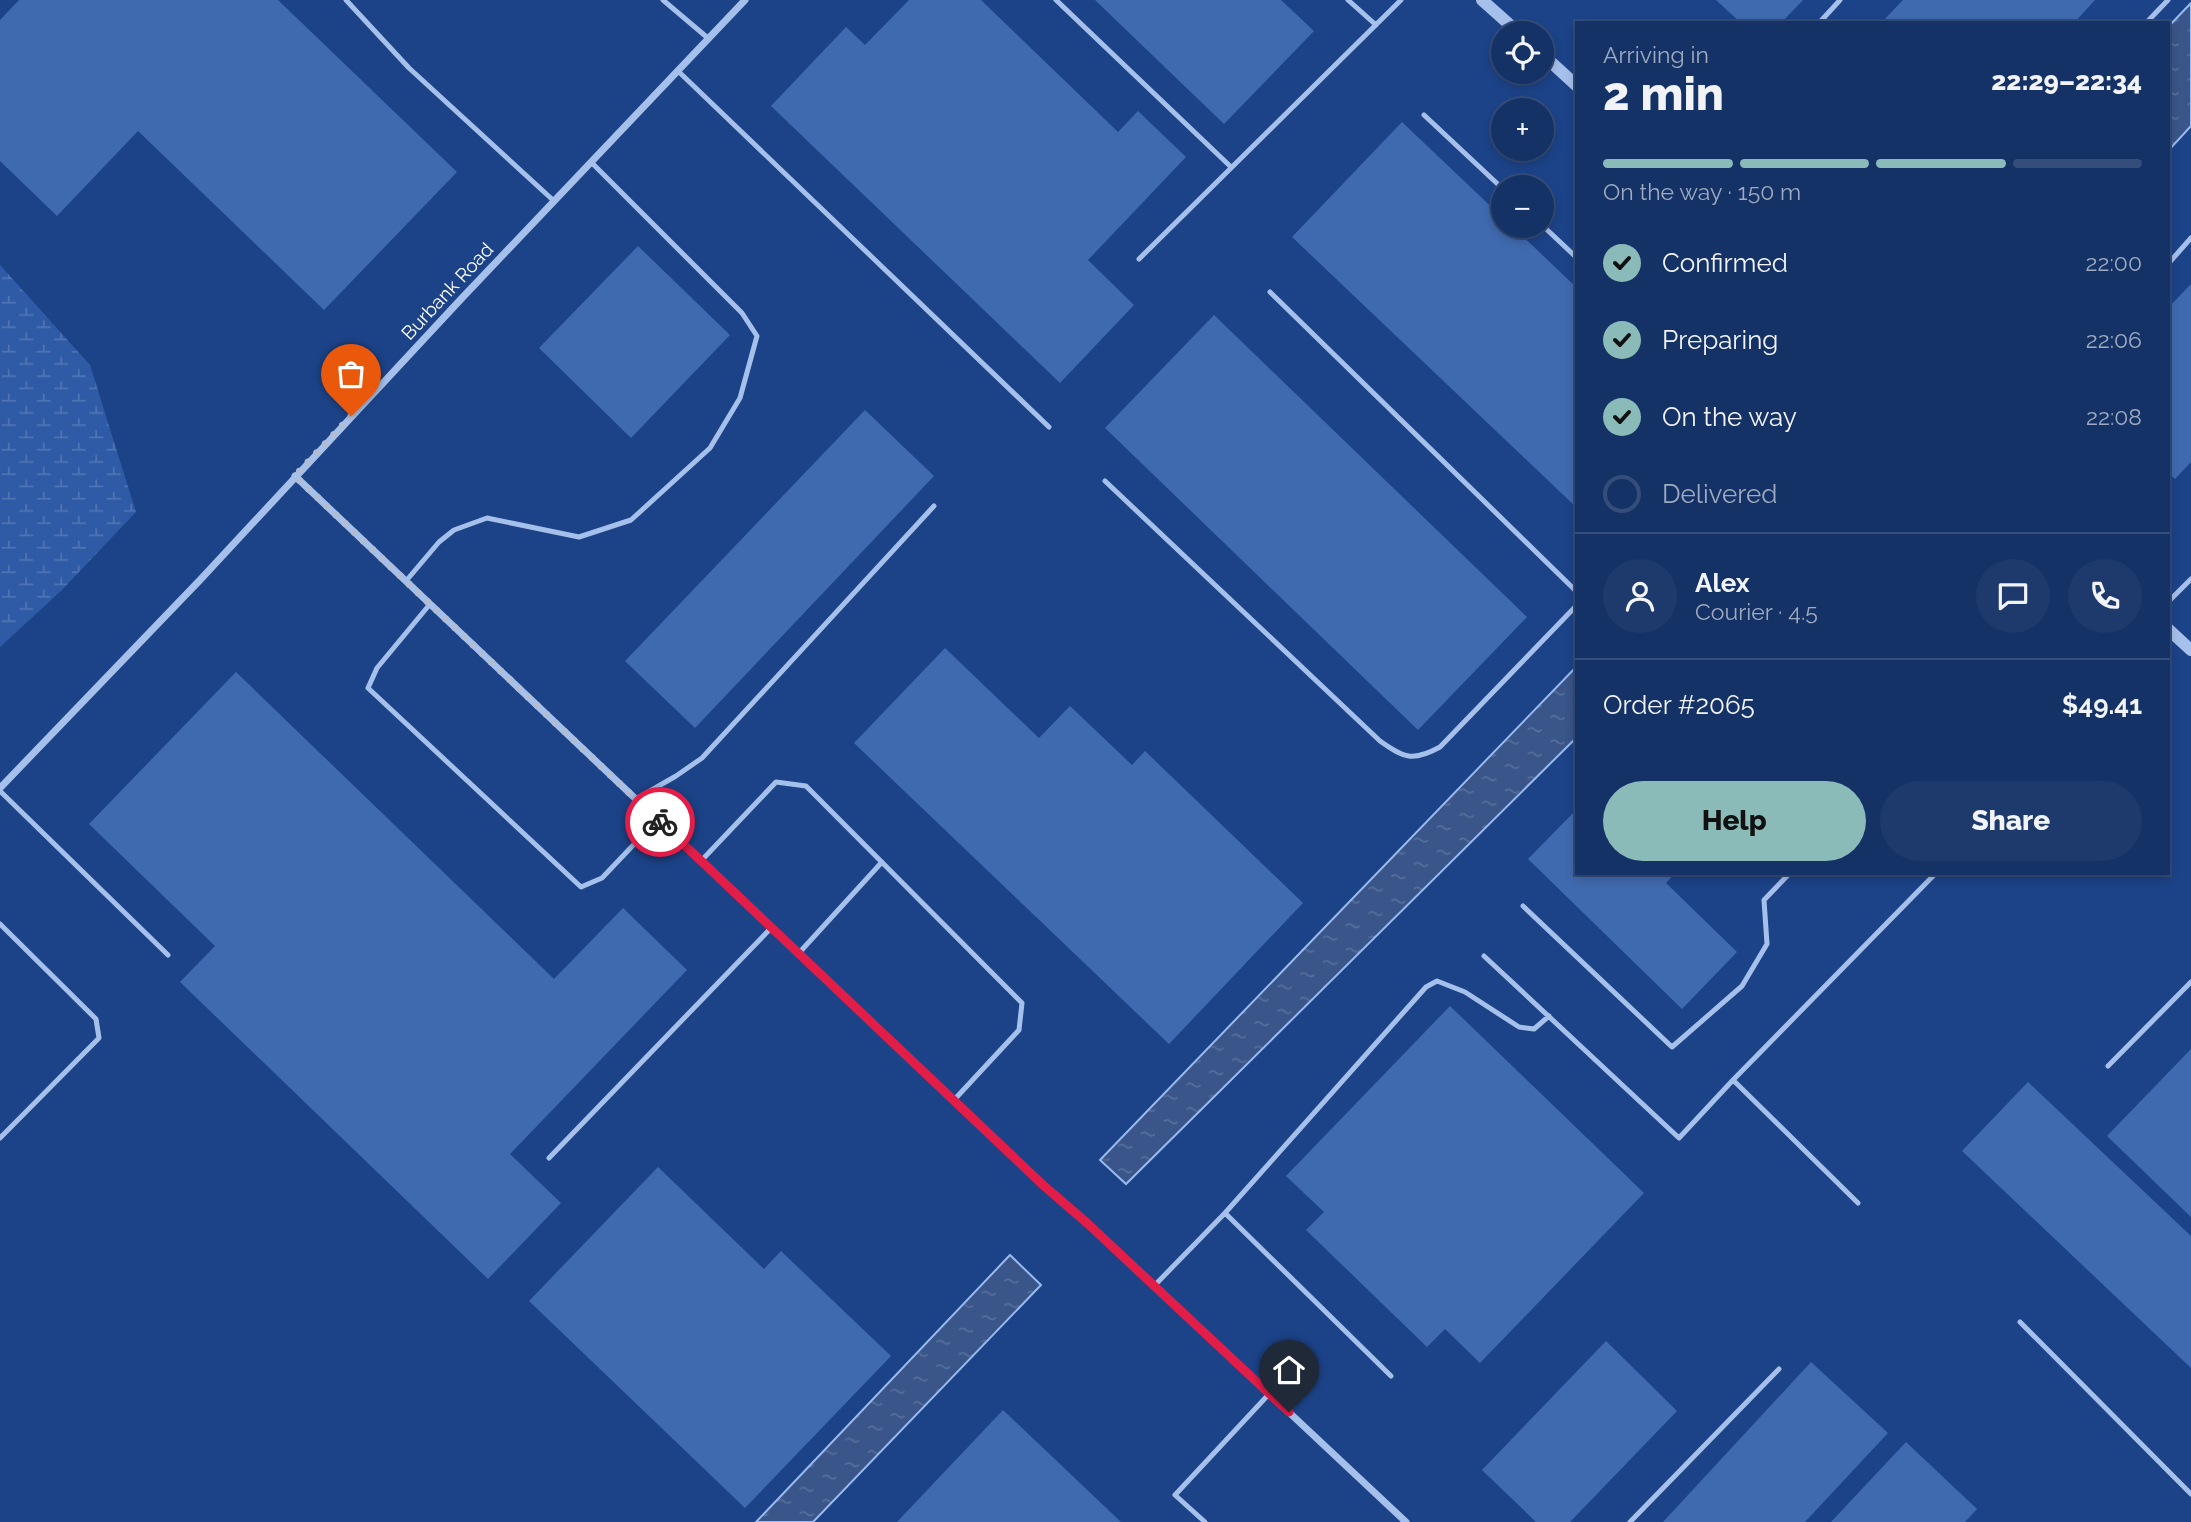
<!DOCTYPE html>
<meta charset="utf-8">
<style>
body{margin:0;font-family:Raleway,sans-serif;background:#1e3a6c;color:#f1f3f6;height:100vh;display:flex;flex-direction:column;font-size:26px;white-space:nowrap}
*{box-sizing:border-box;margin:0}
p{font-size:23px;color:#9daabf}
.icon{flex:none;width:38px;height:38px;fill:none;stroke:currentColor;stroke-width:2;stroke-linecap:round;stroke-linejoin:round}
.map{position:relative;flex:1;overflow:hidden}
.drawer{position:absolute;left:1575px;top:21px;width:595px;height:854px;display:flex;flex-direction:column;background:#153266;border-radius:0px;box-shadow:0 4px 10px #0003,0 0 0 2px #344d7a}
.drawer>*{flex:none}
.controls{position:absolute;left:1491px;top:21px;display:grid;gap:14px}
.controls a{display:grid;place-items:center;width:63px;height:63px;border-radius:50%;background:#153266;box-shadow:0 4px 10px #0003,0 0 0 2px #344d7a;font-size:35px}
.pin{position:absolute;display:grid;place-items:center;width:60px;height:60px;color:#fff;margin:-72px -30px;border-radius:50% 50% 50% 0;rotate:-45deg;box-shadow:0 0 7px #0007}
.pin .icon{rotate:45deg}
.courier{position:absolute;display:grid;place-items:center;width:70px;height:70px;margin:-35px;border:5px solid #e11d48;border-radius:50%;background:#fff;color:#222;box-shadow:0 2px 9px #0007}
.summary em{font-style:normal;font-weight:800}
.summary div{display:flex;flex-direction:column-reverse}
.summary{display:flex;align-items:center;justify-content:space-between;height:119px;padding:0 28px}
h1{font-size:46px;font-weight:800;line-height:52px}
.bar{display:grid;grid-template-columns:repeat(4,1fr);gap:10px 7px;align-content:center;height:84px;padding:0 28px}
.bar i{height:9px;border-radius:5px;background:#344d7a}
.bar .on{background:#8bbbb9}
.bar p{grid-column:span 4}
.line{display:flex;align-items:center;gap:18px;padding:0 28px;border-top:2px solid #344d7a}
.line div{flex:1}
.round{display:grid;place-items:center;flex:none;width:74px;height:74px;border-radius:37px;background:#1e3a6c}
ol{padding:0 28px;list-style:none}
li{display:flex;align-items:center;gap:21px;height:77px}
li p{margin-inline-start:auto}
li .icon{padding:7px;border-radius:50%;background:#8bbbb9;color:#111;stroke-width:4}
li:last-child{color:#9daabf}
li i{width:38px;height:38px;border:4px solid #344d7a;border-radius:50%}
.action{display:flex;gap:14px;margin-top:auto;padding:14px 28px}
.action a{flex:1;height:80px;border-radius:42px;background:#8bbbb9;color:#111;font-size:28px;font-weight:800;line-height:80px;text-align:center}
.action a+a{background:#1e3a6c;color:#f1f3f6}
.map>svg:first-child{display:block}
</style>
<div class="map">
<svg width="2191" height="1522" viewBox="0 0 2191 1522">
<defs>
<pattern id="wetland-marsh" width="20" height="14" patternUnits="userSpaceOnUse" patternTransform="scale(1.75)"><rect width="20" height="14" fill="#2f5ba6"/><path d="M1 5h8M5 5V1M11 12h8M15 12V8" fill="none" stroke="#4e74b3"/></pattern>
<pattern id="water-ripples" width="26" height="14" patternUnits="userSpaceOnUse" patternTransform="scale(1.75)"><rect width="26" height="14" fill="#395589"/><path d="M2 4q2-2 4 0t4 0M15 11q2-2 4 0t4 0" fill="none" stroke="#576e9b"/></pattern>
</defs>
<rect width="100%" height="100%" fill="#1c4388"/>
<path fill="url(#wetland-marsh)" d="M0 265 90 365 136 512 62 590 0 647Z"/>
<path fill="url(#water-ripples)" stroke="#99baee" stroke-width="2" d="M2191 3V126L2168 151V27Z
M1577 666V737L1126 1184 1100 1160Z
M1010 1255 1041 1285 813 1522H756Z"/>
<path fill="#406aaf" d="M19 0H278L457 172 324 310 138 131 57 216 0 161V20Z
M909 0H981L1118 132 1138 111 1186 157 1088 260 1134 305 1060 383 771 106 846 27 865 45Z
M1095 0H1281L1314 31 1224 124Z
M1716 0H1803L1781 23H1741Z
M1903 0H2095L2074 23H1881Z
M1402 122 1503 218V226H1512L1577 288V508L1292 237Z
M638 246 730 335 631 438 539 348Z
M2191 284V462L2175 479 2168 473V308Z
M1214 315 1527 617 1418 730 1105 428Z
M865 410 934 476 695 728 625 661Z
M945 648 1039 738 1070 706 1132 765 1145 751 1303 903 1169 1044 854 743Z
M236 672 554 979 623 908 687 970 510 1154 561 1203 488 1279 180 982 215 946 89 824Z
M1577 809V873H1675L1666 883 1737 952 1682 1009 1528 859Z
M1450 1006 1644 1193 1480 1363 1445 1329 1427 1347 1306 1230 1324 1212 1286 1176Z
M2191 1049V1217L2107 1136Z
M2028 1082 2191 1236V1368L1962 1151Z
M658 1167 764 1269 781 1251 891 1356 745 1508 529 1301Z
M1606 1341 1677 1411 1570 1522H1536L1482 1470Z
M1811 1362 1888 1433 1805 1522H1663Z
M1003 1410 1121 1522H897Z
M1906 1442 1977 1509 1965 1522H1831Z"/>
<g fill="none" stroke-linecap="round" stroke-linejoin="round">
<path stroke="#a6c0ec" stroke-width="5" d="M346 0 409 68 554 201
M663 0 709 39
M1056 0 1231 167
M1348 0 1376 25
M1819 23 1840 0
M2146 23 2168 0
M678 71 1049 427
M1424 115 1503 189
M1542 225 1577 258
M1139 259 1401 0
M2168 264 2191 238
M1270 292 1577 592
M1105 481 1380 741C1404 758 1413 762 1440 747L1577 605
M406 581 439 542 454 530 487 518 579 537 631 520 710 448 740 398 757 336 742 313 591 162
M2168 602 2191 579
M430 604 377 668 368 688 581 887 602 878 657 820
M0 791 168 955
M636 799 676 776 702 758 934 506
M701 861 776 782 806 786 1022 1003 1019 1030 954 1100
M1523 906 1672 1047 1742 986 1767 944 1764 900 1790 873
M0 924 96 1019 99 1038 0 1138
M799 953 882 862
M1484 956 1679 1138 1733 1080 1936 873
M2108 1066 2191 982
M1733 1080 1858 1203
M549 1158 772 927
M1225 1213 1426 987 1437 981 1465 992 1519 1027 1534 1029 1549 1016
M1154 1286 1225 1213 1391 1376
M2020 1322 2191 1494
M1205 1522 1175 1495 1269 1394
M1630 1522 1779 1369"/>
<path stroke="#a6c0ec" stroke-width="7" d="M295 476 1043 1185 1087 1223 1406 1522
M0 788 200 580 462 298 745 0"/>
<path stroke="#a6c0ec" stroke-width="12" d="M1482 0 1519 33
M1542 54 1577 86
M2168 629 2191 650"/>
</g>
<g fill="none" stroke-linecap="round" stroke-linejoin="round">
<path stroke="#b0bdd5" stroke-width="7" stroke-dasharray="0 12.6" d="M351 416 295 476 660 822"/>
<path stroke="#e11d48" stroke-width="9" d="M660 822 1043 1185 1087 1223 1289 1412"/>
</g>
<g text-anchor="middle" stroke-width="5" stroke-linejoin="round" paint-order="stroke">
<g font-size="19" fill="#fff" stroke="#1c4388">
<text transform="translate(447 291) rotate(-47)" y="7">Burbank Road</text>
</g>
</g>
</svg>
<div class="controls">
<a><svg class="icon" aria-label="locate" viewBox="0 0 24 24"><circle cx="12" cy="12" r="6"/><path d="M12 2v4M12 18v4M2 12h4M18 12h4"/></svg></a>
<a>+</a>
<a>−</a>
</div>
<div class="pin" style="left:351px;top:416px;background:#ea580c"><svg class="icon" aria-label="bag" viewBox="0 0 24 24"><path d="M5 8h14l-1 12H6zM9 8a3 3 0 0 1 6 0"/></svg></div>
<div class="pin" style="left:1289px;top:1412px;background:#1f2937"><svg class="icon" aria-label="home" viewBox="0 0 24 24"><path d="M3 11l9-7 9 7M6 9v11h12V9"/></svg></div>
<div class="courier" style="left:660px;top:822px"><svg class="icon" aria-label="bike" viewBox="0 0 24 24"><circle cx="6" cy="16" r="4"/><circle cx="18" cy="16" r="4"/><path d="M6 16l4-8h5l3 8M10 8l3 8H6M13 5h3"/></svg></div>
<section class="drawer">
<div class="summary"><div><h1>2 min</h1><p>Arriving in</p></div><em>22:29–22:34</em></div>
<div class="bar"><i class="on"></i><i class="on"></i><i class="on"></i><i></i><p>On the way · 150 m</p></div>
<ol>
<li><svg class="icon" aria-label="check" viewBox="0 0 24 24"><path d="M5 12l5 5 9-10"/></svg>Confirmed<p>22:00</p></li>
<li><svg class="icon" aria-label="check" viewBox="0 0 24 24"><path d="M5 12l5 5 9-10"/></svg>Preparing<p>22:06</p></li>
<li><svg class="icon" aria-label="check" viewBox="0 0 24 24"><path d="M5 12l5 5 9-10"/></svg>On the way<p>22:08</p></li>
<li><i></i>Delivered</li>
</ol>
<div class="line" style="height:126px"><a class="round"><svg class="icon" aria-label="person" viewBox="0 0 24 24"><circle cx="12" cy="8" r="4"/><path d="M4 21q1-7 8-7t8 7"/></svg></a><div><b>Alex</b><p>Courier · 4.5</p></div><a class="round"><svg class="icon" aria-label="chat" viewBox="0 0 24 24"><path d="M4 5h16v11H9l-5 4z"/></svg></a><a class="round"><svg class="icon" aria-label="phone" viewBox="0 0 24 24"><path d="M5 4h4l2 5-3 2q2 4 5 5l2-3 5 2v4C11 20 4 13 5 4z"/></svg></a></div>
<div class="line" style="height:91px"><div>Order #2065</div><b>$49.41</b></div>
<div class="action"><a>Help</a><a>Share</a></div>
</section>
</div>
